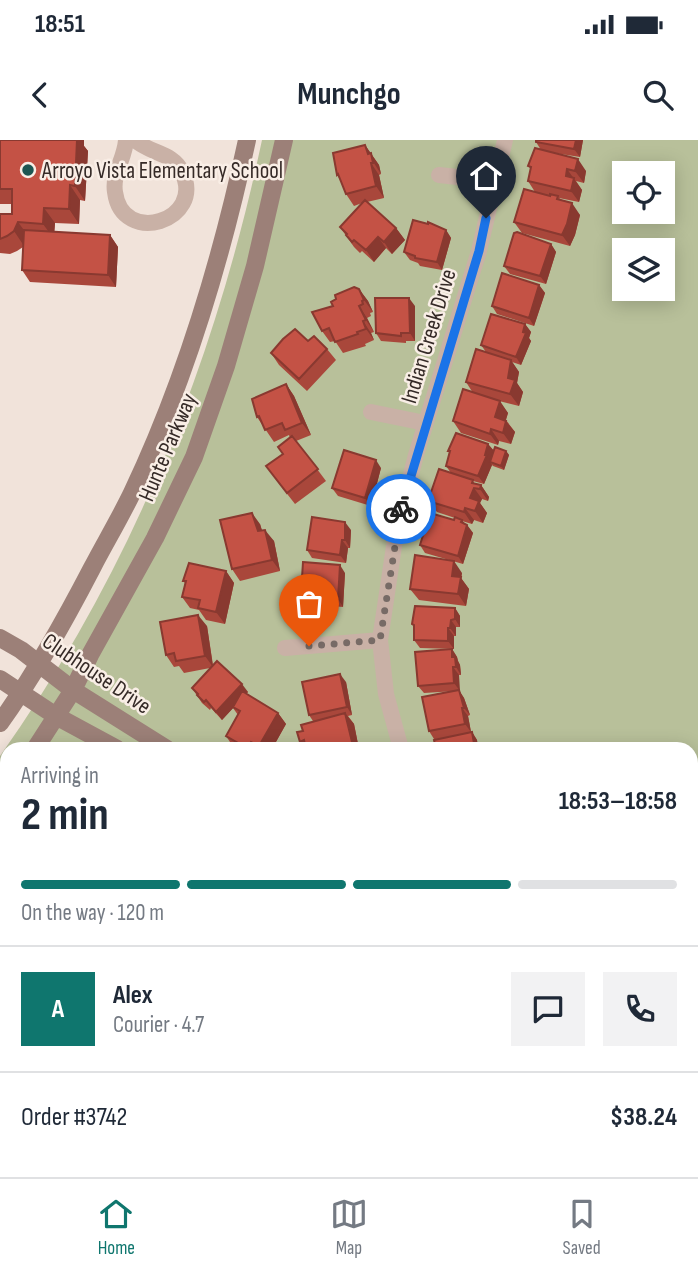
<!DOCTYPE html>
<meta charset="utf-8">
<style>
body{margin:0;font-family:"Sofia Sans Condensed",sans-serif;background:#f2f2f3;color:#1f2937;height:100vh;display:flex;flex-direction:column;font-size:26px;white-space:nowrap}
*{box-sizing:border-box;margin:0}
p{font-size:23px;color:#747a83}
.icon{flex:none;width:38px;height:38px;fill:none;stroke:currentColor;stroke-width:2;stroke-linecap:round;stroke-linejoin:round}
.map{position:relative;flex:1;overflow:hidden}
.side{position:absolute;left:0px;top:602px;width:698px;height:436px;display:flex;flex-direction:column;background:#fff;border-radius:21px 21px 0 0;box-shadow:0 4px 18px #0003}
.side>*{flex:none}
.controls{position:absolute;left:612px;top:21px;display:grid;gap:14px}
.controls a{display:grid;place-items:center;width:63px;height:63px;border-radius:0px;background:#fff;box-shadow:0 4px 18px #0003;font-size:35px}
.pin{position:absolute;display:grid;place-items:center;width:60px;height:60px;color:#fff;margin:-72px -30px;border-radius:50% 50% 50% 0;rotate:-45deg;box-shadow:0 0 7px #0007}
.pin .icon{rotate:45deg}
.courier{position:absolute;display:grid;place-items:center;width:70px;height:70px;margin:-35px;border:5px solid #1a73e8;border-radius:50%;background:#fff;color:#222;box-shadow:0 2px 9px #0007}
.headline em{font-style:normal;font-weight:700}
.headline div{display:flex;flex-direction:column-reverse}
.headline{display:flex;align-items:center;justify-content:space-between;height:119px;padding:0 21px}
h1{font-size:46px;font-weight:700;line-height:52px}
.bar{display:grid;grid-template-columns:repeat(4,1fr);gap:10px 7px;align-content:center;height:84px;padding:0 21px}
.bar i{height:9px;border-radius:5px;background:#e0e1e3}
.bar .selected{background:#0f766e}
.bar p{grid-column:span 4}
.line{display:flex;align-items:center;gap:18px;padding:0 21px;border-top:2px solid #e0e1e3}
.line div{flex:1}
.round{display:grid;place-items:center;flex:none;width:74px;height:74px;border-radius:0px;background:#f2f2f3}
.status{display:flex;justify-content:space-between;align-items:center;height:49px;padding:0 35px;background:#fff;direction:ltr}
.status svg{height:19px;fill:currentColor}
header{display:flex;justify-content:space-between;align-items:center;height:91px;padding:0 21px;background:#fff;font-size:32px;font-weight:700}
.tab-bar{display:flex;justify-content:space-around;align-items:center;height:98px;border-top:2px solid #e0e1e3;background:#fff;font-size:19px;color:#747a83}
.tab-bar a{display:grid;justify-items:center;gap:4px}
.tab-bar .selected{color:#0f766e}
.map>svg:first-child{display:block}
</style>
<div class="status"><b>18:51</b><svg viewBox="0 0 49 12"><path d="M0 12V9h3v3zM5 12V6h3v6zM10 12V3h3v9zM15 12V0h3v12zM26 1h20v11H26zM47 4h2v5h-2z"/></svg></div>
<header><svg class="icon" aria-label="back" viewBox="0 0 24 24"><path d="M15 5l-7 7 7 7"/></svg>Munchgo<svg class="icon" aria-label="search" viewBox="0 0 24 24"><circle cx="10" cy="10" r="6"/><path d="M15 15l6 6"/></svg></header>
<div class="map">
<svg width="698" height="1037" viewBox="0 0 698 1037">
<rect width="100%" height="100%" fill="#f1e3da"/>
<path fill="#b8c09a" fill-rule="evenodd" d="M262 0H698V1037H0V616C132 430 215 222 262 0ZM625 33H663V72H625ZM625 110H663V149H625ZM7 609H691V1031H7Z"/>
<g fill="none" stroke-linecap="round" stroke-linejoin="round">
<path stroke="#c9b1a6" stroke-width="8" d="M0 821 7 827
M0 907 7 913
M192 1031 202 1037"/>
<path stroke="#c9b1a6" stroke-width="16" d="M126 0C125 18 112 34 115 52 122 107 206 81 182 32 173 12 150 14 135 0
M439 35 494 41
M371 272 425 283
M285 508 380 500
M401 609 386 554 380 500 396 393 416 315 479 111 505 0"/>
<path stroke="#9c8078" stroke-width="18" d="M0 498 21 510 73 550 167 609
M0 539 56 576 117 609
M0 583C35 534 64 482 92 428 105 403 120 378 132 353 185 241 221 121 247 0
M35 609 73 550 90 515 155 398 194 317 226 226 255 126 284 0
M0 657 7 647
M691 995 698 996"/>
</g>
<path fill="#a9473b" d="M0 0H84V6L88 11 85 61 80 60 79 84 55 83 54 92 110 95 118 107 116 147 30 142 22 130 23 107 17 111 10 114 0 113V74H12V64H0Z
M583 0 580 17 548 12 586 31 584 43 576 41 582 50 579 62 559 58 580 75 575 95 570 106 522 93 514 82 535 52 528 41 531 29 528 26 541 10 536 2Z
M365 5 379 25 381 34 379 35 384 58 367 62 396 88 405 100 392 114 386 108 374 122 362 111 360 113 354 107 340 87 362 63 354 66 346 54 341 41 337 35Z
M446 90 451 98 442 130 420 126 418 123 410 120 404 112Z
M551 104 556 112 546 144 510 134 504 126Z
M539 145 545 153 534 186 497 174 492 166Z
M359 149 368 161 373 172 370 173 371 176 367 178 374 192 371 193 374 200 365 204 366 206 343 213 335 201 330 202 322 191 333 166Z
M415 166V201H406V203L381 201 376 193Z
M525 184 531 192 529 198 531 201 521 225 512 222 519 232 517 243 523 252 519 266 499 261 508 273 506 280 515 292 511 304 499 301 498 305 461 293 453 281 473 253 466 242 486 212 481 205Z
M308 201 327 209 336 220 307 251 279 225 271 213Z
M286 244 294 256 311 295 296 301 326 341 295 364 274 337 283 314 290 298 289 295 274 302 257 277Z
M488 304 494 311H506L509 315 504 330 493 326 492 325 484 344 473 341 475 344 481 345 489 357 488 361 482 359 480 363 487 373 483 383 474 380 472 384 462 381 464 384 467 385 473 393 463 424 425 413 420 405 454 380 455 378 437 372 428 361 451 333 446 326 450 313 448 311Z
M381 328 371 366 338 356 332 348Z
M260 384 262 391 274 401 280 431 240 441 232 429Z
M351 390 350 408H348L346 423 312 418 307 410Z
M226 431 234 443 225 484 206 480 199 470 190 468 182 457 185 443 183 441Z
M345 433 343 467 306 464 300 456Z
M462 433 461 438 469 449 466 466 419 460 410 449Z
M455 468 460 476V487H456V496H454V509L420 508 414 500V487L412 484Z
M207 486 213 525 248 552 246 554 278 573 286 584 272 609H236L234 608 226 596 238 575 233 568 222 580 211 568 210 570 202 563 192 548 210 528 184 533 179 526 174 527 166 515Z
M452 509 457 517 458 521 460 525 461 535H459V551L464 558 470 575 468 576 471 592H472L477 600 434 599 429 591 456 551 424 553 418 546Z
M346 542 352 575 348 576 354 584 359 609H305L300 602 303 591 313 581 309 575Z
M0 830 7 836V887L0 881Z"/>
<path fill="#893930" d="M76 0H84V6L88 11 85 61 75 46Z
M576 0H583L580 17 574 9Z
M365 5 379 25 381 34 368 14Z
M578 19 586 31 584 43 575 31Z
M371 23 379 35 384 58 376 46Z
M567 29 582 50 579 62 571 51 566 36Z
M70 45 80 60 79 84 69 69Z
M572 63 580 75 575 95 570 106 562 95Z
M44 68 55 83 54 99 43 84Z
M18 82 29 97 24 106 14 91Z
M396 88 405 100 392 114 384 102Z
M446 90 451 98 442 130 437 122Z
M110 95 118 107 116 147 108 135Z
M378 97 386 108 374 122 366 110Z
M551 104 556 112 546 144 540 136Z
M539 145 545 153 534 186 529 178Z
M359 149 368 161 373 172 364 160Z
M409 158 415 166V201L410 193Z
M359 166 367 178 374 192 366 180Z
M363 181 371 193 374 200 366 189Z
M525 184 531 192 529 198 531 201 521 225 516 217Z
M511 220 519 232 517 243 523 252 519 266 510 254 508 238Z
M286 244 294 256 311 295 302 283Z
M500 261 508 273 503 288 495 277Z
M506 281 515 292 511 304 503 293Z
M491 289 499 301 498 305 490 294Z
M488 304 494 311 490 322 492 325 484 344 478 336Z
M506 311 509 315 504 330 501 326Z
M376 320 381 328 371 366 365 358Z
M481 345 489 357 488 361 480 349Z
M474 348 482 359 480 363 487 373 483 383 475 371 470 358Z
M465 368 474 380 472 384 464 372Z
M252 373 260 384 266 403 258 391Z
M462 380 467 387V385L473 393 463 424 458 416Z
M345 382 351 390 350 408 345 400Z
M265 390 274 401 280 431 272 420Z
M342 400 348 408 346 423 340 415Z
M454 421 462 433 461 438 469 449 466 466 458 454 452 436Z
M340 425 345 433 343 467 338 459Z
M226 431 234 443 225 484 216 472Z
M455 468 460 476V487L455 479Z
M198 475 207 486 213 527 205 516Z
M451 480 456 487V496L450 488Z
M448 488 454 496V509L448 501Z
M452 509 457 517 458 521 460 525 461 535 456 527 452 517Z
M453 527 459 535 460 551 454 543Z
M340 534 346 542 352 575 347 567Z
M242 544 248 552 222 580 216 572Z
M459 550 464 558 470 575 464 568Z
M462 568 468 576 471 592 465 584Z
M278 573 286 584 272 609H260L259 606Z
M345 573 354 584 359 609H355L353 606Z
M472 592 477 600 479 609H475Z
M251 602 256 609H247Z"/>
<path fill="#c45245" stroke="#893930" stroke-width="2" d="M0 0H77L75 46 70 45 69 69 44 68 43 84 18 82 14 91 7 96 0 99V74H12V49H0Z
M536 0H576L574 9 536 2Z
M365 5 368 14 371 13 373 23H371L376 46 346 54 338 34 337 35 333 13Z
M535 8 578 19 575 31 567 29 566 36 574 38 571 51 528 41 531 27 528 26Z
M524 49 550 56V54L558 56 557 59 572 63 567 84 562 95 514 82Z
M365 60 396 88 384 102 378 97 366 110 354 100 352 102 346 95 347 94 340 87Z
M413 80 428 84V82L446 90 437 122 415 118V116L404 112Z
M24 90 110 95 108 135 22 130Z
M517 92 551 104 540 136 504 126 514 93Z
M502 133 539 145 529 178 492 166Z
M354 147 359 149 364 160 362 161 363 164 359 166 366 180 363 181 366 189 357 192 358 194 335 202 329 188 322 191 312 172 333 166 331 162 336 159 335 155Z
M375 158H409L410 193H401V196L376 193Z
M491 174 525 184 523 192 526 193 516 217 481 205Z
M295 189 308 201 314 196 327 209 299 239 271 213 283 199Z
M476 209 511 220 508 238 515 240 510 254 466 242Z
M286 244 302 283 285 290 282 283 265 290 259 276 257 277 252 259Z
M463 249 500 261 495 277 506 281 503 293 491 289 490 294 453 281Z
M456 293 488 304 485 315H487L478 336 446 326 450 311H448Z
M292 296 318 329 287 353 266 326 283 314 278 307Z
M495 307 506 311 501 326 490 322Z
M344 310 376 320 365 358 332 348Z
M439 329 473 340 472 343 481 345 480 349 474 348 470 358 479 361 475 371 465 368 464 372 428 361Z
M252 373 258 391 265 390 272 420 232 429 220 380Z
M430 373 454 380 455 377 462 380 461 382 467 385 458 416 420 405Z
M312 377 345 382V400H342L340 415 307 410Z
M415 415 454 421 452 436 461 437 458 454 410 449Z
M303 422 340 425 338 459 300 456 299 438H302Z
M189 423 226 431 216 472 198 468 200 460 182 457 186 441H183Z
M415 466 455 468V479L451 480 450 488H448V501L414 500V485L412 484Z
M198 475 205 516 176 521 174 513 166 515 160 482Z
M452 509V517H455L456 527H453L454 543 418 546 415 512Z
M217 521 242 544 216 572 206 560 204 562 197 555 198 554 192 548Z
M340 534 347 567 309 575 302 542Z
M459 550 464 568H462L465 584 429 591 422 557Z
M242 551 278 573 259 606 251 602 247 608 226 596 240 571 233 567Z
M345 573 353 606 334 609H306L304 600 300 602 297 592 303 591 301 585Z
M472 592 475 609H436L434 600Z
M0 830 7 836V882L0 876Z
M286 1031H400L435 1037H285Z"/>
<g fill="none" stroke-linecap="round" stroke-linejoin="round">
<path stroke="#776b66" stroke-width="7" stroke-dasharray="0 12.6" d="M309 506 380 500 401 369"/>
<path stroke="#1a73e8" stroke-width="9" d="M401 369 479 111 486 78"/>
</g>
<circle fill="#1d5652" stroke="#f9eee6" stroke-width="2.5" cx="28" cy="30" r="7"/>
<g text-anchor="middle" stroke-width="5" stroke-linejoin="round" paint-order="stroke">
<g font-size="23" fill="#352a27" stroke="#f9eee6" text-anchor="start">
<text x="42" y="38">Arroyo Vista Elementary School</text>
</g>
<g font-size="23" fill="#352a27" stroke="#f9eee6">
<text transform="translate(428 196) rotate(-73)" y="8">Indian Creek Drive</text>
<text transform="translate(167 307) rotate(-67)" y="8">Hunte Parkway</text>
<text transform="translate(97 533) rotate(34)" y="8">Clubhouse Drive</text>
</g>
</g>
</svg>
<div class="controls">
<a><svg class="icon" aria-label="locate" viewBox="0 0 24 24"><circle cx="12" cy="12" r="6"/><path d="M12 2v4M12 18v4M2 12h4M18 12h4"/></svg></a>
<a><svg class="icon" aria-label="layers" viewBox="0 0 24 24"><path d="M12 4l9 5-9 5-9-5zM3 14l9 5 9-5"/></svg></a>
</div>
<div class="pin" style="left:309px;top:506px;background:#ea580c"><svg class="icon" aria-label="bag" viewBox="0 0 24 24"><path d="M5 8h14l-1 12H6zM9 8a3 3 0 0 1 6 0"/></svg></div>
<div class="pin" style="left:486px;top:78px;background:#1f2937"><svg class="icon" aria-label="home" viewBox="0 0 24 24"><path d="M3 11l9-7 9 7M6 9v11h12V9"/></svg></div>
<div class="courier" style="left:401px;top:369px"><svg class="icon" aria-label="bike" viewBox="0 0 24 24"><circle cx="6" cy="16" r="4"/><circle cx="18" cy="16" r="4"/><path d="M6 16l4-8h5l3 8M10 8l3 8H6M13 5h3"/></svg></div>
<section class="side">
<div class="headline"><div><h1>2 min</h1><p>Arriving in</p></div><em>18:53–18:58</em></div>
<div class="bar"><i class="selected"></i><i class="selected"></i><i class="selected"></i><i></i><p>On the way · 120 m</p></div>
<div class="line" style="height:126px"><b class="round" style="background:#0f766e;color:#fff">A</b><div><b>Alex</b><p>Courier · 4.7</p></div><a class="round"><svg class="icon" aria-label="chat" viewBox="0 0 24 24"><path d="M4 5h16v11H9l-5 4z"/></svg></a><a class="round"><svg class="icon" aria-label="phone" viewBox="0 0 24 24"><path d="M5 4h4l2 5-3 2q2 4 5 5l2-3 5 2v4C11 20 4 13 5 4z"/></svg></a></div>
<div class="line" style="height:91px"><div>Order #3742</div><b>$38.24</b></div>
</section>
</div>
<nav class="tab-bar">
<a class="selected"><svg class="icon" aria-label="home" viewBox="0 0 24 24"><path d="M3 11l9-7 9 7M6 9v11h12V9"/></svg>Home</a>
<a><svg class="icon" aria-label="map" viewBox="0 0 24 24"><path d="M3 6l6-2 6 2 6-2v14l-6 2-6-2-6 2zM9 4v14M15 6v14"/></svg>Map</a>
<a><svg class="icon" aria-label="saved" viewBox="0 0 24 24"><path d="M7 4h10v16l-5-4-5 4z"/></svg>Saved</a>
</nav>
